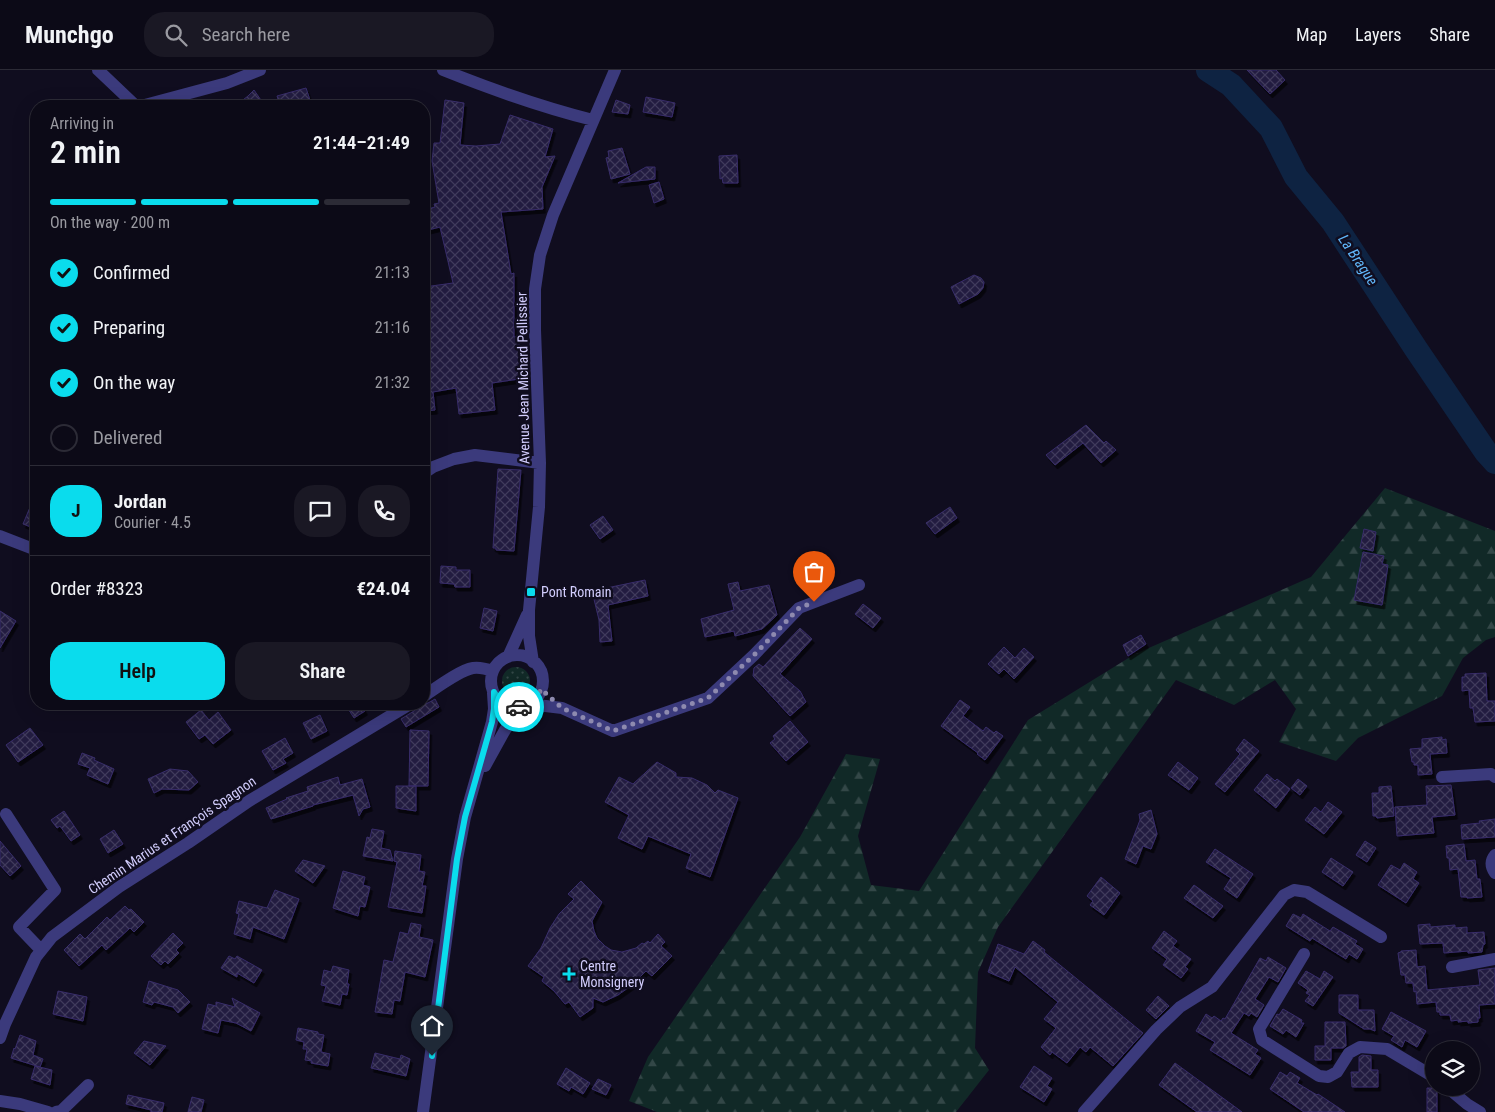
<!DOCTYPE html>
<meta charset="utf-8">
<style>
body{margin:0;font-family:"Roboto Condensed",sans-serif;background:#1a1824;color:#f1f3f6;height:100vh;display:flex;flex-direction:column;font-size:19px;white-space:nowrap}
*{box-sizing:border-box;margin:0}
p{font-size:16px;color:#9a9aa1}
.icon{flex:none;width:28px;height:28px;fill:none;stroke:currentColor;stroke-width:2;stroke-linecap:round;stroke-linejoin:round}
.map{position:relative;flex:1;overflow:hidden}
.side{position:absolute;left:30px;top:30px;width:400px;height:610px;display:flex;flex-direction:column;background:#0c0a17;border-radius:20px;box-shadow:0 5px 20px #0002,0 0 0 1px #2c2b36}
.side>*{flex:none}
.controls{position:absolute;left:1425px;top:971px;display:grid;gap:10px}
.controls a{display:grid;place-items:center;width:55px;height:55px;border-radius:50%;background:#0c0a17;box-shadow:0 5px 20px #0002,0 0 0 1px #2c2b36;font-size:25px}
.pin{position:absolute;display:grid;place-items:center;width:42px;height:42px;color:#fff;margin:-51px -21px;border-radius:50% 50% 50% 0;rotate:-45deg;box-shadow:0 0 5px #0007}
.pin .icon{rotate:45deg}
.courier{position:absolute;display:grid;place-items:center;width:50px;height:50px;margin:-25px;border:4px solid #0adced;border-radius:50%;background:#fff;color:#222;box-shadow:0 1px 6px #0007}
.head em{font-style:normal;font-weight:600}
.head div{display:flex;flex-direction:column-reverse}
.head{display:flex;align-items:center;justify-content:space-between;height:85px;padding:0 20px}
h1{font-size:32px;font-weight:600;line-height:38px}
.bar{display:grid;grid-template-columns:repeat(4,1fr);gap:8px 5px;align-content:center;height:60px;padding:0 20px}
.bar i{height:6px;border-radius:4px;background:#2c2b36}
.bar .on{background:#0adced}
.bar p{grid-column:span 4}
.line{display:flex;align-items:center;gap:12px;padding:0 20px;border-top:1px solid #2c2b36}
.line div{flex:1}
.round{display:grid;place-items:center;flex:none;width:52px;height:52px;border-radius:20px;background:#1a1824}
ol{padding:0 20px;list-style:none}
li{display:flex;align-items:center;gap:15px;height:55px}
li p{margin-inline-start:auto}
li .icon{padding:5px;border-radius:50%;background:#0adced;color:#111;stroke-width:4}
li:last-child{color:#9a9aa1}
li i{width:28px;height:28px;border:2px solid #2c2b36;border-radius:50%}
.cta{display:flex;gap:10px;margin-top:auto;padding:10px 20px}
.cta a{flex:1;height:58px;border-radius:20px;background:#0adced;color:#111;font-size:20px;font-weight:600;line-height:58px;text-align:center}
.cta a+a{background:#1a1824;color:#f1f3f6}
header{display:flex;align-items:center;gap:30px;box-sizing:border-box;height:70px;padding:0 25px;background:#0c0a17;border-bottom:1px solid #2c2b36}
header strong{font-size:24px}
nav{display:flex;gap:28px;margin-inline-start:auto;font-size:18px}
.search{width:350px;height:45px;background:#1a1824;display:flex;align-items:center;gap:12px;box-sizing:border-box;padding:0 18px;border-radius:20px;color:#9a9aa1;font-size:19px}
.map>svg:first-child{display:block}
</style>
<header>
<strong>Munchgo</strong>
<div class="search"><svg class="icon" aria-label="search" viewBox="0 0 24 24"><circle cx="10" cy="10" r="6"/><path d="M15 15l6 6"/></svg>Search here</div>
<nav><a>Map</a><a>Layers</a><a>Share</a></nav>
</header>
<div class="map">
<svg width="1495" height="1042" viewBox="0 0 1495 1042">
<defs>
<pattern id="grass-dots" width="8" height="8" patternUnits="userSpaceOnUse" patternTransform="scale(1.25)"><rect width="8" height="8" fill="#112927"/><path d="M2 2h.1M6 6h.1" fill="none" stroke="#334747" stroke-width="1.8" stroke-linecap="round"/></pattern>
<pattern id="forest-firs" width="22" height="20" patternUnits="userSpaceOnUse" patternTransform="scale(1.25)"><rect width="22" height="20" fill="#112927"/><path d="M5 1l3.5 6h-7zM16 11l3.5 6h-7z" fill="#334747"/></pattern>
<pattern id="building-cross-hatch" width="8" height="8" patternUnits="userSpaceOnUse" patternTransform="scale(1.25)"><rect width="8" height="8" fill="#211a3f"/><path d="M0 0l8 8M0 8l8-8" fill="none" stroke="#403a5c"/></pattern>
<filter id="shadow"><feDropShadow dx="2.5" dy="4" stdDeviation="0" flood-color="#0009"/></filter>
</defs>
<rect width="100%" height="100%" fill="#100d1f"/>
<path fill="url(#grass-dots)" d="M502 611a14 14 0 1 1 28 0a14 14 0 1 1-28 0Z"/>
<path fill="url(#forest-firs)" d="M1385 418 1495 461V567L1486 570 1463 588 1442 626 1358 668 1336 691 1279 672 1296 639 1275 610 1234 635 1176 610 998 857 978 902 975 978 989 1000 956 1042H657L629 1031 648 987 800 767 846 684 880 689 858 766 871 815 919 821 1028 650 1135 584 1311 507Z"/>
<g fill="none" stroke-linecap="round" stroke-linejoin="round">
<path stroke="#0e2342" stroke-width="24" d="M1208 0 1231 15 1271 58 1296 107 1333 152 1416 279 1486 382 1495 392"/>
</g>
<path fill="url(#building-cross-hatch)" stroke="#382d6a" filter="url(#shadow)" d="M1247 0H1276L1285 10 1270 24Z
M306 18 312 36H280L277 26Z
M254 20 265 36H235L248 26Z
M646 27 675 33 672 47 643 42Z
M445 30 464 33 460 75 476 76 500 74 510 45 553 59 545 87 555 86 542 117 543 139 501 142 511 204 514 203V267L519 266V309L492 313 495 340 459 344 456 318 433 322 435 340 424 341V217L453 213 440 157 424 161V140L435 137 434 134 439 133 432 91 434 73H440Z
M616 30 630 35 628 44 612 42Z
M622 78 630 104 611 109 606 88 609 87 608 81Z
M737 85 738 113H723L722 108 720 109 719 86Z
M646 97H655V109L618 113Z
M659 112 664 129 654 133 649 115Z
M974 205 981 208 984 212 983 218 978 224 959 234 951 217Z
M1086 355 1104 373 1106 371 1116 380 1101 393 1083 373 1055 395 1046 385Z
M498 399 521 400 514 481 496 480V478H493Z
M36 423V459L23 454Z
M950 437 957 448 935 464 926 453Z
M603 446 613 460 600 469 590 455Z
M1364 459 1376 462 1373 481 1360 478Z
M1363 482 1384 486 1382 494 1388 495 1382 535 1354 530Z
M441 496 456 497V500H470V517H455L454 514 440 513Z
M645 510 648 526 608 535 612 571 600 572 599 550 592 521Z
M738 512 740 521 769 515 777 545 762 559 735 566 734 561 705 567 701 549 734 540 728 514Z
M863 534 881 548 873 558 855 544Z
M484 538 497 541 493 561 480 558Z
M0 541 16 551 0 578Z
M800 558 812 569 780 604 800 621 806 632 790 646 753 606 754 598 759 594 763 597Z
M1141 565 1146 574 1128 586 1123 575Z
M1004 577 1015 588 1024 578 1034 587 1014 609 1004 599 999 604 988 594Z
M1486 603 1487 631H1495V651L1475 652 1473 638H1470L1469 620 1462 621V607H1465V604Z
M435 629 439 637 406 657 401 649 414 641 418 637 422 634 428 633Z
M960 630 970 637 963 646 983 661 986 657 994 663 996 661 1003 666 985 690 977 684 978 683 941 656Z
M345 634H361L365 641 354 648Z
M201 640 209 650 218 642 231 660 213 674 205 665 199 669 186 652Z
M320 645 327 661 311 669 303 653Z
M790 651 808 672 786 691 770 673 775 669 773 666Z
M30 658 43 675 18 692 6 675Z
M410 660 429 661 428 716H409Z
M1442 667V670L1446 669 1447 683 1430 684 1432 704 1418 705V695H1414V692H1412L1410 679 1422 678V669Z
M285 668 293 683 283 689 286 693 273 700 262 681Z
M1244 669 1259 681 1225 722 1215 714 1240 684 1236 680Z
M82 683 95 688 94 690 114 699 108 714 87 705 90 698 78 694Z
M657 692 676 703V707L692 708 707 715 715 723 718 720 738 728 710 807 686 798 691 784 648 766 642 779 618 768 629 745 605 732 619 707 633 714Z
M1178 692 1198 708 1189 720 1168 705Z
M170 699 188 701 198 712 189 720 162 719 154 723 148 709Z
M1267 704 1275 711 1277 709 1290 719 1276 738 1254 720Z
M338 707 340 715 362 709 370 737 363 739 359 746 353 725 313 735V736L271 749 266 738 287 729 286 728 308 721 307 717Z
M1298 709 1307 716 1300 725 1291 718Z
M1451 715 1455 745 1432 747 1434 763 1397 766 1395 737 1427 735 1426 716Z
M396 716H416V741L396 738Z
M1391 716 1394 746 1377 748 1376 746H1373L1372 723H1379V717Z
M1328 732 1342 742 1324 764 1305 750 1315 737 1321 742Z
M1151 740 1157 764 1151 779 1143 776 1136 794 1125 789 1140 750 1139 744Z
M64 741 80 765 71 771 60 756 57 758 51 750Z
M1495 749V767L1462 769 1461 755 1480 753 1479 751Z
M372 759 384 761 381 778 390 780 393 791 363 786 367 767 370 768Z
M114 760 123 774 108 783 100 769Z
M0 771 21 796 10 806 0 795Z
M1365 771 1376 778 1367 792 1356 785Z
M1464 774 1466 791 1475 790 1477 809H1480L1482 827 1467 828V827H1461L1458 799 1450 800 1449 788H1447L1446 776Z
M1215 779 1253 804 1237 828 1224 819 1231 808 1206 792Z
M395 781 421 785 419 801 425 802 422 816H426L422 843 388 837 397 792 394 791Z
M1331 788 1353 802 1343 816 1322 802Z
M303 790 325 796 313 813 295 801Z
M1404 793 1417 802 1413 809 1419 813 1406 833 1378 815 1391 795 1400 800Z
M343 801 365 807 363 815 370 817 365 837 360 836 358 846 333 838Z
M1101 807 1120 823 1104 845 1090 835 1093 831 1087 826Z
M581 811 602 832 592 851 594 861 597 868 605 876 611 880 622 882 636 878 642 873 644 874 648 871 650 873 658 864 665 872 661 876 672 886 652 906 646 901 632 915 618 925 603 932 593 928V938L580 947 569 932 565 934 554 921 542 911 544 907 528 896 541 878 550 858 559 844 574 829 568 824Z
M1194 815 1223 836 1213 848 1184 828Z
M275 820 299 829 284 869 253 857 250 869 234 864 239 844 236 843 239 831 267 838Z
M125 836 129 840 131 839 144 852 134 862 130 858 106 880 102 875 79 896 64 880 80 864 85 869 107 847 110 850Z
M1293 844 1301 848 1303 844 1330 861 1333 857 1357 871 1355 874 1363 879 1357 889 1349 884 1346 889 1312 868 1310 871 1286 856Z
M411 853 421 855 419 867 433 870 425 907 405 902 400 931 394 930 392 944 375 942 384 890 393 892 400 862 408 864Z
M1430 854V857L1455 855V858L1467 857V863L1484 862 1485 874 1483 875 1482 882 1468 883V881L1444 883 1443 873 1420 874 1418 855Z
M1164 861 1177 871 1173 876 1191 889 1185 897 1188 899 1181 908 1163 895 1167 889 1152 878Z
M173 863 183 873 176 880 179 883 168 894 165 891 161 895 151 886Z
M1033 871 1045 880 1044 882 1143 963 1113 996 1090 977 1086 982 1080 977 1067 993 1052 982 1050 985 1041 977 1056 958 1044 949 1058 932 1015 897 1009 911 988 902 998 874 1024 884Z
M1416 880 1417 897 1425 896 1427 920 1480 915 1478 900 1495 898V934L1479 935 1480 948H1478V952L1468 953V951L1458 952 1459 950 1451 951 1450 945H1440V942H1437L1436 932 1417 934 1416 921 1414 922 1413 913H1406L1405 905H1401L1398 883 1401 882V881Z
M229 886 235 889 237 886 262 900 254 913 237 903V907L221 898Z
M1268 887 1286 898 1278 912 1269 907 1255 929 1264 935 1257 947 1251 943 1249 946 1244 943 1231 963 1258 980 1255 984 1261 988 1250 1005 1210 980 1215 972 1196 961 1206 944 1212 948 1214 946 1221 951 1223 948 1225 949 1260 888 1266 891Z
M333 896 349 900 347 914H349L347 925 342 924 340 935 322 931 326 916 321 915 324 900 331 902Z
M1306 901 1320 909 1324 901 1333 907 1313 936 1305 931 1310 925 1306 923 1308 920 1298 913Z
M149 911 178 920 190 932 178 943 173 937 154 932 152 935 143 932Z
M58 921 87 927 83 951 53 944Z
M1339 925H1358V940H1374L1375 961 1370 959H1364L1339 943Z
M1158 926 1169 936 1156 949 1146 940Z
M232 928 260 943 251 961 236 953 221 950 218 963 202 959 208 934 216 936V932L235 937Z
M1283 939 1302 950 1301 953H1304L1296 967 1286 960 1283 964 1270 956 1277 944 1279 945Z
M1391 942 1426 961 1417 977 1405 970 1402 977 1391 970 1394 966 1382 959Z
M1325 952H1345L1346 976 1343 978H1331V990H1315V976H1325Z
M298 958 318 962V964L324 965 321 982 330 984 328 996 311 993 312 991 305 990 307 979H303L304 972 296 970Z
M20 965 36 971 33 985 43 989 40 997 11 988 14 978 15 979Z
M144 971 166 976 150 995 134 983Z
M375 983 400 989 401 985 410 989 406 1006 371 998Z
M1362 985 1371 986V1000H1378V1017H1352L1351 1002H1359V987Z
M1175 993 1242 1042H1197L1159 1015Z
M35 996 52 1000 50 1015 31 1009Z
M1034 996 1052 1008 1047 1016 1052 1019 1044 1032 1020 1017Z
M566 998 590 1013 583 1024 571 1017 569 1021 557 1014Z
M1280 1002 1287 1006 1290 1002 1300 1008 1297 1013 1317 1025 1318 1024 1345 1042H1304L1270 1019Z
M598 1009 611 1015 606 1025 592 1019Z
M1427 1018H1437V1042H1427Z
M128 1025 164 1033 162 1042H151V1040L126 1034Z
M192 1027 204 1030 201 1042H188Z"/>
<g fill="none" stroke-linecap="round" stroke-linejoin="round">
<path stroke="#3b3a7c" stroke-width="12" d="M98 0 136 36
M443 0C493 20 541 37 593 50
M141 36 227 13 260 0
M424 403 433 397 454 389 475 385 540 393
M0 466 36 480
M491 611a26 26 0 1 1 52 0a26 26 0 1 1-52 0Z
M508 587 527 545
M533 592 529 566V540L539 437 540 393 535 260V219L540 185 553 145 615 0
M424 626C436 618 460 600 473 598 480 597 487 599 493 601
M529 634 562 638 613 661 708 628 754 585 799 538 859 515
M485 696 505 660 523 636
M1442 707 1491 704 1495 707
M6 744 55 820 19 857 41 880
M1495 785C1490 791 1491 797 1495 803
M1304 884 1259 959 1262 970 1319 1006 1328 1007 1337 1002 1349 983 1360 977 1387 979 1434 1007
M1452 897 1495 889
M0 968 5 954 36 887 52 867 119 817 188 773 249 731 410 634
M1448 1018 1467 1034 1480 1042
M0 1031 20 1034 48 1042
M56 1042 61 1041 88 1015
M423 1042 457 789 465 747 492 652 494 639 493 623
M1084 1042 1156 960 1180 937 1212 917 1284 825 1294 820 1307 822 1381 867"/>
</g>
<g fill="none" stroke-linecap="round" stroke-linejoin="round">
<path stroke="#8e8aaf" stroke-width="5" stroke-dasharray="0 9" d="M519 637C530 635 537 629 541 619L562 638 613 661 708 628 754 585 799 538 814 532"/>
<path stroke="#0adced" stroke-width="6" d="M432 986 457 789 465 747 492 652 494 639V622C500 632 507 637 519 637"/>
</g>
<g fill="#0adced" stroke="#100d1f" stroke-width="2">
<rect x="526" y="517" width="10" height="10" rx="2.5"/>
<path d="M566.5 896.5h5v5h5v5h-5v5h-5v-5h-5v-5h5z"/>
</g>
<g text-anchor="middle" stroke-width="5" stroke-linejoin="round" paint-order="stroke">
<g font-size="14" fill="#d2cdfd" stroke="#100d1f">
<text transform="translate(523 308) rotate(-91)" y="5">Avenue Jean Michard Pellissier</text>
<text transform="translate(172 765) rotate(-34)" y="5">Chemin Marius et François Spagnon</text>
</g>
<g font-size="14" fill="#d2cdfd" stroke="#100d1f" text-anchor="start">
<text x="541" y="527">Pont Romain</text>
<text x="580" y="901">Centre<tspan x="580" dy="16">Monsignery</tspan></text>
</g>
<g font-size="15" font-style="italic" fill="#60b6f9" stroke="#100d1f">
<text transform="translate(1358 190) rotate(56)" y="5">La Brague</text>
</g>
</g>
</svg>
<div class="controls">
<a><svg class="icon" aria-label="layers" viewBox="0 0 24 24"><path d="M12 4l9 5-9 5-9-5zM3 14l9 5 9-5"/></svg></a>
</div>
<div class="pin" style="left:814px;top:532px;background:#ea580c"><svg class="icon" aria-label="bag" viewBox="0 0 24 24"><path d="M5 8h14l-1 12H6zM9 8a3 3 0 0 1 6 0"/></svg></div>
<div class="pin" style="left:432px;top:986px;background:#1f2937"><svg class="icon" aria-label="home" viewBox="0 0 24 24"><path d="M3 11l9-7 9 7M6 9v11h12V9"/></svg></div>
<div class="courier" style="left:519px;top:637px"><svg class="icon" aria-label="car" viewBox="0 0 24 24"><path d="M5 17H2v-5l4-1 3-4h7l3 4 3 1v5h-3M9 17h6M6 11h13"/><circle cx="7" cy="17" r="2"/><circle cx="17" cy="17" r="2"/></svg></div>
<section class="side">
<div class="head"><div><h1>2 min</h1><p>Arriving in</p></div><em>21:44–21:49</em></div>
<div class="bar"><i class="on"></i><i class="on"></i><i class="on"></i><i></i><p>On the way · 200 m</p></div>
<ol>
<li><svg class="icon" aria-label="check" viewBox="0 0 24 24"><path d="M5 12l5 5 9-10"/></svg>Confirmed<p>21:13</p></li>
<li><svg class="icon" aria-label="check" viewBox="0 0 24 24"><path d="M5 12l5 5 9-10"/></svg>Preparing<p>21:16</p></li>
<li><svg class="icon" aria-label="check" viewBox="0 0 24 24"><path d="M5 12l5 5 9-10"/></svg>On the way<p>21:32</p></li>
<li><i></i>Delivered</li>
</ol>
<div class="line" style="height:90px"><b class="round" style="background:#0adced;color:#111">J</b><div><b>Jordan</b><p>Courier · 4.5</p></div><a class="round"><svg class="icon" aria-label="chat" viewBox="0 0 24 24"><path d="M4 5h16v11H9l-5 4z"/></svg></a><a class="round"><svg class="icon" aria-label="phone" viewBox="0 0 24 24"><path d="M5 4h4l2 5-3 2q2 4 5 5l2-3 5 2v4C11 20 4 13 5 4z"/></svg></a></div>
<div class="line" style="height:65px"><div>Order #8323</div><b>€24.04</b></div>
<div class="cta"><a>Help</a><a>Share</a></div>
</section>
</div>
